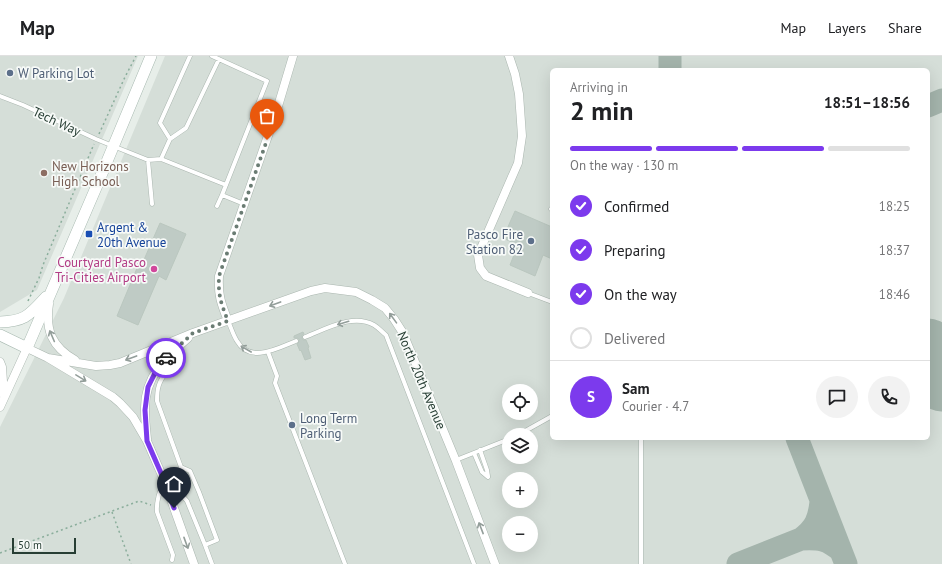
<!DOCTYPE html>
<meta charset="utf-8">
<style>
body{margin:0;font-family:"PT Sans",sans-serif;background:#f2f2f2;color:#202124;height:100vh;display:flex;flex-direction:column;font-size:15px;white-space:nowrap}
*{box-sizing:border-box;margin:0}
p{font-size:13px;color:#757577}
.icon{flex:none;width:22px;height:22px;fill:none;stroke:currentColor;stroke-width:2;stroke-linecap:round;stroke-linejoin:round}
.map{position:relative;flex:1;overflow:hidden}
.sheet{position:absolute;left:550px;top:12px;width:380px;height:372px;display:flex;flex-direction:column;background:#fff;border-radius:6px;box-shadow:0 4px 16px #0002}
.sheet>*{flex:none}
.controls{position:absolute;left:502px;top:328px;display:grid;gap:8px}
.controls a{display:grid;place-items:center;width:36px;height:36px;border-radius:50%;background:#fff;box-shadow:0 4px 16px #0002;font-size:20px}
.scale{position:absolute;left:12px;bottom:10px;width:64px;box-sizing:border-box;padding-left:4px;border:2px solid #273e34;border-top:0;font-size:11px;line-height:14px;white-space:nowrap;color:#273e34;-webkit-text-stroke:3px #f7faf8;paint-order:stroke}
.pin{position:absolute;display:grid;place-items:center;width:34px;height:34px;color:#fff;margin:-41px -17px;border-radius:50% 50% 50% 0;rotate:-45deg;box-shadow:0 0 4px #0007}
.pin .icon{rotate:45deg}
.courier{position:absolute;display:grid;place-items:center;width:40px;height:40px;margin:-20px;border:3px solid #7c3aed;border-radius:50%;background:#fff;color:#222;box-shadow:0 1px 5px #0007}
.head em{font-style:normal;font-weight:800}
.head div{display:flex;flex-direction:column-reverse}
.head{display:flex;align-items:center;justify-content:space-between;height:68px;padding:0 20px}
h1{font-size:26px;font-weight:800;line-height:30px}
.bar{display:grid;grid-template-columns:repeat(4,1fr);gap:6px 4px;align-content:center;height:48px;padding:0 20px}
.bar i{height:5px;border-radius:3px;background:#e0e0e0}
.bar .selected{background:#7c3aed}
.bar p{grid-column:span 4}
.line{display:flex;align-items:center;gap:10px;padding:0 20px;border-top:1px solid #e0e0e0}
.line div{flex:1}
.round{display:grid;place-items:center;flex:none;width:42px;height:42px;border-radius:21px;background:#f2f2f2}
ol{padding:0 20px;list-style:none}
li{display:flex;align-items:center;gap:12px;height:44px}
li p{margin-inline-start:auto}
li .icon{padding:4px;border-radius:50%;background:#7c3aed;color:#fff;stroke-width:4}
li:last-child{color:#757577}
li i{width:22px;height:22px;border:2px solid #e0e0e0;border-radius:50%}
header{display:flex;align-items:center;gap:24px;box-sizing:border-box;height:56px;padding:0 20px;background:#fff;border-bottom:1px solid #e0e0e0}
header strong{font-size:19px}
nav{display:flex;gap:22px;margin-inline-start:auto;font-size:14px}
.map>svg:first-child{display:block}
</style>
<header>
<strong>Map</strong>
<nav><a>Map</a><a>Layers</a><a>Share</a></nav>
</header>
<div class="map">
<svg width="942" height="508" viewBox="0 0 942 508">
<rect width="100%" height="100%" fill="#e7eee9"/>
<path fill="#d5ded8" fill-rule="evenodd" d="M0 0H138L37 234 0 256Z
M165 0H942V508H0V371L64 242ZM552 14H928V382H552ZM509 335H531V357H509ZM509 379H531V401H509ZM509 423H531V445H509ZM509 467H531V489H509Z"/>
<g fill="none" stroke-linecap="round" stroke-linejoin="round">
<path stroke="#a4b4ac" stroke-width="23" d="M670 0V14
M928 50 942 44
M797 382 846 508
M821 446C819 463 816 472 801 483 820 482 827 483 841 495
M738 508 801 483"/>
<path stroke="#a4b4ac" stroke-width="57" d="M928 291 942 327"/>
</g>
<path fill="#bfcbc5" stroke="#bac7bf" d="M515 155 552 171V203L543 199 535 220 510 209 518 189 503 182Z
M160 167 186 178 166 224 159 220 138 269 117 260 140 205 143 206Z
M303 276 304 278 302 279V282L303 284H306L309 291 308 292 311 302 305 304 301 294 300 295 297 288 299 286V283L297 282H294V280Z"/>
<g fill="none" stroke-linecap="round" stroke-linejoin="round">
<g stroke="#aab6af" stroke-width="5">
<path id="service" d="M190 0 160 67 170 83 161 103 226 129
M212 0 267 25 222 139
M0 40 23 49 96 83 113 90 148 104 161 103
M170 83 186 72 219 3
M148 104 152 148
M217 150 222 139 244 148
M551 153 552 154
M528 237 552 246
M228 265C231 271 233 279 237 285 250 308 278 292 296 285
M305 281C326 273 353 257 374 269 379 272 382 276 386 279L474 508
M268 296 277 320 275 327 345 508
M167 315C159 326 157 331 157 345L181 411 190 415 199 436 217 484 205 489 212 508
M518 379 552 360
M480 394 487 414 488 420
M474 397 482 416 488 421
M456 404 509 383
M172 504 173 499 157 456C156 445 160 435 164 424L179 436 187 445 205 489
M641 508V382"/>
</g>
<g stroke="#aab6af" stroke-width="9">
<path id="minor" d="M509 0 515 18 519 38 522 80 518 107 478 199 480 212 486 220 528 237
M49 248C45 274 52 291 75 304
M228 265C221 247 218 240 219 220L276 57 293 0
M48 302 96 310 110 309 120 307 193 277 311 235 325 232 356 236 372 244 385 252 394 263 403 277 456 405 495 508
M0 306 2 311 4 340
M0 351 27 292 48 302 113 341 120 347 133 361 147 385 164 424 194 508
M147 383C146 373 145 364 145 354 144 321 165 302 188 282"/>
</g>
<g stroke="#a6b8af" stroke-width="12">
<path id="secondary" d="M0 266C26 265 29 259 46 241
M0 279 27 292 98 127 151 0"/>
</g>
<path stroke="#8bae9c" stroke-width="1.5" stroke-dasharray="2 3" stroke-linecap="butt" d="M99 78 125 21 136 0
M28 245 39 222 43 209 94 88
M112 456 131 508
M0 497 139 445 151 449"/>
<use href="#service" stroke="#fff" stroke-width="4"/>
<use href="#minor" stroke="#fff" stroke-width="8"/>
<use href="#secondary" stroke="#fff" stroke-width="11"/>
</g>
<defs><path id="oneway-shaft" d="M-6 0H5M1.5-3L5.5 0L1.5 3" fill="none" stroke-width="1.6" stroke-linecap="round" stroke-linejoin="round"/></defs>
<g stroke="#939e9a">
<use href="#oneway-shaft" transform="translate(275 248) rotate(160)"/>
<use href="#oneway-shaft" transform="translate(393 262) rotate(-126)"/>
<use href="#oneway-shaft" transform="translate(343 267) rotate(163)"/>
<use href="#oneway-shaft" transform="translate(52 280) rotate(-113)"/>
<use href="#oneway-shaft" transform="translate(246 293) rotate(-150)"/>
<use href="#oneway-shaft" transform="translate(131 302) rotate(160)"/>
<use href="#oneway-shaft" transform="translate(81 322) rotate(31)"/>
<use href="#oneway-shaft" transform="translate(481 472) rotate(-111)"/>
<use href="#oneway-shaft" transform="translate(186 487) rotate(70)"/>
</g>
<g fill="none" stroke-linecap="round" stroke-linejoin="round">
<path stroke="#6a7c73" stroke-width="4" stroke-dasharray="0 7.2" d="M166 302 193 277 228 265C221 247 218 240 219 220L267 84"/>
<path stroke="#7c3aed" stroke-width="5" d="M166 302 155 317 148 331 145 354 147 385 164 424 174 452"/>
</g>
<g fill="#5c6f8a" stroke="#f7faf8" stroke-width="1.5">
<circle cx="10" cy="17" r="4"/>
<circle cx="531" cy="185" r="4"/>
<circle cx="292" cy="369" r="4"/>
</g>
<circle fill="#8d6e63" stroke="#f7faf8" stroke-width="1.5" cx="44" cy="117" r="4"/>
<rect fill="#1a4fb4" stroke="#f7faf8" stroke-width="1.5" x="85" y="174" width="8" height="8" rx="2"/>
<circle fill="#d1479c" stroke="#f7faf8" stroke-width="1.5" cx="154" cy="213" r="4"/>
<g text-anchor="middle" stroke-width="3.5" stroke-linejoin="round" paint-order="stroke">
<g font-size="13" fill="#4e5e75" stroke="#f7faf8" text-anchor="start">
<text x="18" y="22">W Parking Lot</text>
<text x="523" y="183" text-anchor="end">Pasco Fire<tspan x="523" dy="15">Station 82</tspan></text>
<text x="300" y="367">Long Term<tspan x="300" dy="15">Parking</tspan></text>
</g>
<g font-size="13" fill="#273e34" stroke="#f7faf8">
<text transform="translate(57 65) rotate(25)" y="5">Tech Way</text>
<text transform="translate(422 324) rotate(67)" y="5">North 20th Avenue</text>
</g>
<g font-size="13" fill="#785e54" stroke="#f7faf8" text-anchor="start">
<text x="52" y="115">New Horizons<tspan x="52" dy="15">High School</tspan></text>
</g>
<g font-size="13" fill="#164399" stroke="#f7faf8" text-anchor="start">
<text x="97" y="176">Argent &amp;<tspan x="97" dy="15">20th Avenue</tspan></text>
</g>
<g font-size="13" fill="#b23c85" stroke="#f7faf8" text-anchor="end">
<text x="146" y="211">Courtyard Pasco<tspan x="146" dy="15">Tri-Cities Airport</tspan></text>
</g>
</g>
</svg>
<div class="controls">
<a><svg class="icon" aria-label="locate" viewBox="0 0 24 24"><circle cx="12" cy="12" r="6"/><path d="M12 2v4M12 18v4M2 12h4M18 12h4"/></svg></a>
<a><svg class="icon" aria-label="layers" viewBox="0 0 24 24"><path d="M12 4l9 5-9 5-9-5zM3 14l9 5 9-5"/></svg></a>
<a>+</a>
<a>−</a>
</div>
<div class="scale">50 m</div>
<div class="pin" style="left:267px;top:84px;background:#ea580c"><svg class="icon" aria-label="bag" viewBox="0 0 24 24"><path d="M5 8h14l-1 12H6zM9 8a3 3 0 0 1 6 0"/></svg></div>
<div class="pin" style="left:174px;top:452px;background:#1f2937"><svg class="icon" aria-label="home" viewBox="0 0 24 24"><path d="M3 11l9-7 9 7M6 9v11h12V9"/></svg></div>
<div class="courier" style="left:166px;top:302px"><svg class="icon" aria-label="car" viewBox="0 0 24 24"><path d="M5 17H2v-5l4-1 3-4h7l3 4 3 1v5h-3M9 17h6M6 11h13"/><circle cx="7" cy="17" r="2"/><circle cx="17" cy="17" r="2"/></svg></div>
<section class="sheet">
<div class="head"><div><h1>2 min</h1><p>Arriving in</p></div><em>18:51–18:56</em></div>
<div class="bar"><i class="selected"></i><i class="selected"></i><i class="selected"></i><i></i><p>On the way · 130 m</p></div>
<ol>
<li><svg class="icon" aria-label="check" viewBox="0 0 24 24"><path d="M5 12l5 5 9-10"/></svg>Confirmed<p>18:25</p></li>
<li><svg class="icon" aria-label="check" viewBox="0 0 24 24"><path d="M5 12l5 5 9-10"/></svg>Preparing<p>18:37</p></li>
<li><svg class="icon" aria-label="check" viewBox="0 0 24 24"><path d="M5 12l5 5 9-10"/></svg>On the way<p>18:46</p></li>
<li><i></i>Delivered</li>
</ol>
<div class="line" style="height:72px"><b class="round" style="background:#7c3aed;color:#fff">S</b><div><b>Sam</b><p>Courier · 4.7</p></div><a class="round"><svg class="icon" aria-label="chat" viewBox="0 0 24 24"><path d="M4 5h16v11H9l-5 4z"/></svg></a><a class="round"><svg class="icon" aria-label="phone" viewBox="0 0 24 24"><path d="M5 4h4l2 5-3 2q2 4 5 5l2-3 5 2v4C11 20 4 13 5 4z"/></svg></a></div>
</section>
</div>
